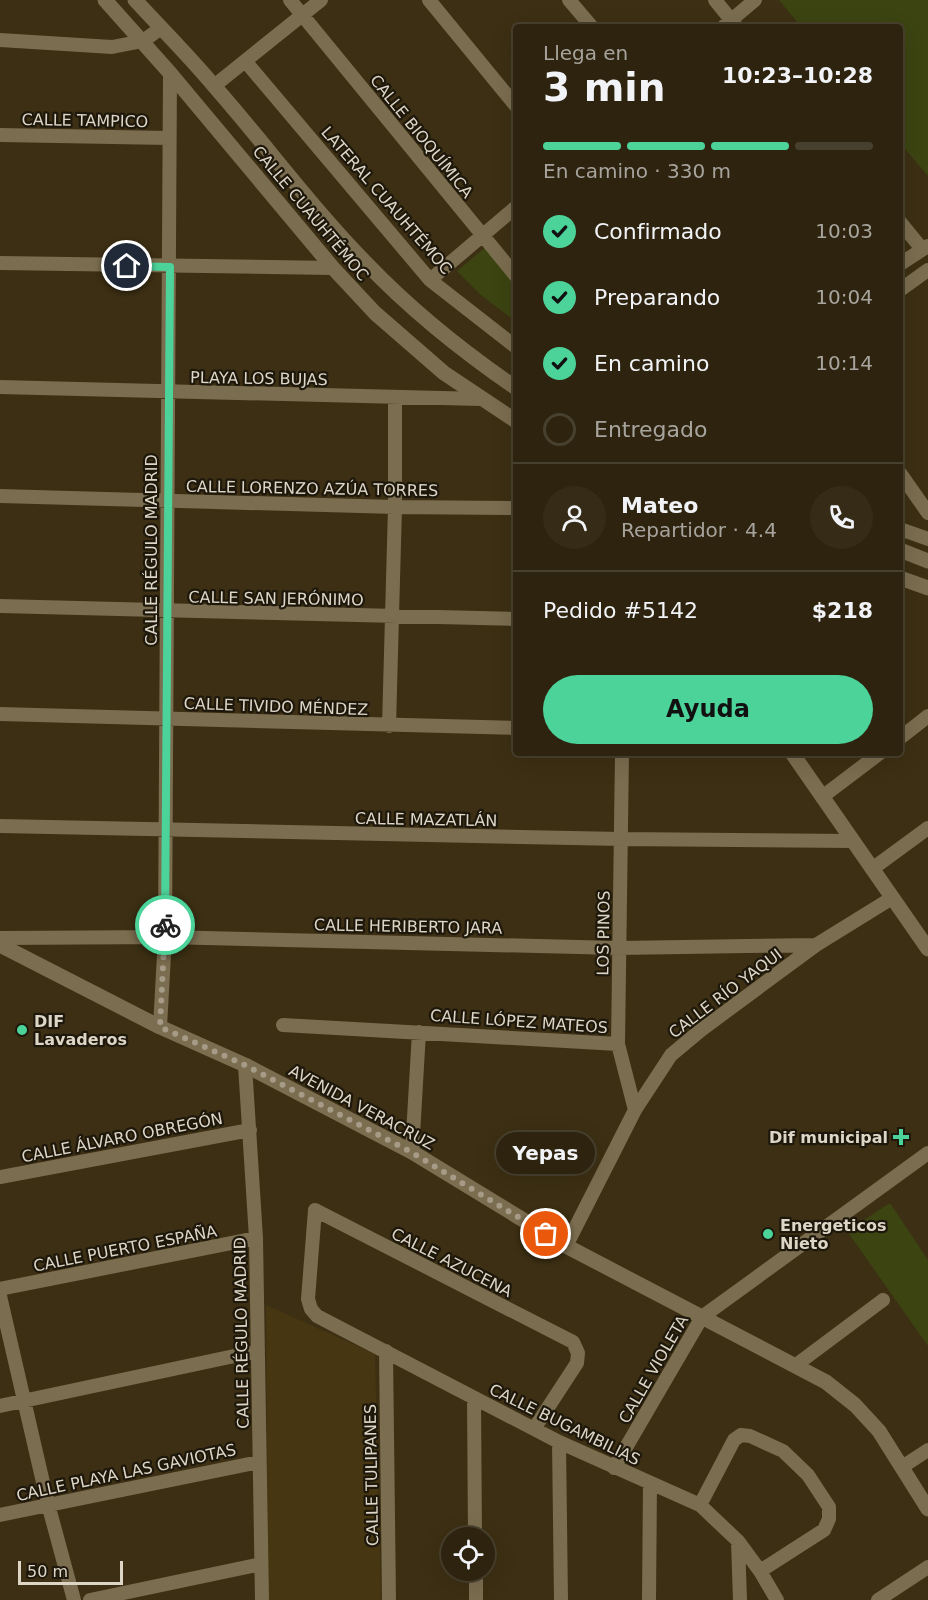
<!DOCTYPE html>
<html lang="es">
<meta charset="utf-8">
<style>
body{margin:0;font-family:"DejaVu Sans",sans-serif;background:#352b17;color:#f1f3f6;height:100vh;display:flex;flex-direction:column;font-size:22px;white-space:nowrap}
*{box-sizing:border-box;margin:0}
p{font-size:20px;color:#a7a49e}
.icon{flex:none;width:33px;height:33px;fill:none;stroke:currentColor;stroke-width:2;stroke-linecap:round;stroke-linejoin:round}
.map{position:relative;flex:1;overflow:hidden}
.details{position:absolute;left:513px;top:24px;width:390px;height:732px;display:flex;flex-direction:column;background:#2d230e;border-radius:6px;box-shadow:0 6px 24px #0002,0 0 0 2px #48402e}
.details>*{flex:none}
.controls{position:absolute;left:441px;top:1527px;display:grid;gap:12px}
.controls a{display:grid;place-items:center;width:54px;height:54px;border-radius:50%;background:#2d230e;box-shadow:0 6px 24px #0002,0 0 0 2px #48402e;font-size:30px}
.scale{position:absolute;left:18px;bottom:15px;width:105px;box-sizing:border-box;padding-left:6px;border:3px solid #ddd5c5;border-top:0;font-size:16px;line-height:21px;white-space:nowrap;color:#ddd5c5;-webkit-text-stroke:4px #1e180c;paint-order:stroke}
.pin{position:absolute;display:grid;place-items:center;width:51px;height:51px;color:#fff;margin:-26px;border:3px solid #fff;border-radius:50%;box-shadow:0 2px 6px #0007}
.courier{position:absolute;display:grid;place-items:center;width:60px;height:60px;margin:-30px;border:4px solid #4cd39a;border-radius:50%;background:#fff;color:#222;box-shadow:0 2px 8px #0007}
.bubble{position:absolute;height:42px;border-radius:21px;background:#2d230e;box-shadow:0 6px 24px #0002,0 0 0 2px #48402e;font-size:20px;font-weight:700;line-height:42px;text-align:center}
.head em{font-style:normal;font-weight:700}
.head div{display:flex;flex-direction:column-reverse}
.head{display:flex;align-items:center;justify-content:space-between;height:102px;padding:0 30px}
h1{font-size:39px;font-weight:700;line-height:45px}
.bar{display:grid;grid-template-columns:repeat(4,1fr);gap:9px 6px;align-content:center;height:72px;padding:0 30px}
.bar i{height:8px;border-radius:4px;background:#48402e}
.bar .selected{background:#4cd39a}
.bar p{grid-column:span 4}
.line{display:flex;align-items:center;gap:15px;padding:0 30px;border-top:2px solid #48402e}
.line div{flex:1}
.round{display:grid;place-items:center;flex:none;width:63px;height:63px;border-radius:32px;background:#352b17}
ol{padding:0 30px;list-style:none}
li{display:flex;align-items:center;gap:18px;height:66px}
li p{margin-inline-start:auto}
li .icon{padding:6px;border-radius:50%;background:#4cd39a;color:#111;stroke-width:4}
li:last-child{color:#a7a49e}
li i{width:33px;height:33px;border:3px solid #48402e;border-radius:50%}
.cta{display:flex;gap:12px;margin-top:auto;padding:12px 30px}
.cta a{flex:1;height:69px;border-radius:36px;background:#4cd39a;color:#111;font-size:24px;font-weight:700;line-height:69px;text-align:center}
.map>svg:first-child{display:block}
</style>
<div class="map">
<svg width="928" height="1600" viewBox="0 0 928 1600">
<rect width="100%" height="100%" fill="#3c2f13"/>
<path fill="#463612" d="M266 1305 375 1354 381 1600H268Z"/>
<path fill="#3c4412" d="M779 0H928V176L900 143V27H801Z
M488 245 516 279V322L481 295 457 271Z
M890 1203 928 1260V1346L847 1231Z"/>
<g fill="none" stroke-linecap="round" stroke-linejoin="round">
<path stroke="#7b6d4f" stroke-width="14" d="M290 0 516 276
M429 0 516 106
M569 0 592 27
M715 0 736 26
M723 27 755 0
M0 40 112 47 143 41 161 28
M246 62 430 280 516 347
M214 86 321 0
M0 135 169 138
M900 222 922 249
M0 263 333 268
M900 264 928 246
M430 280 516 207
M900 290 928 270
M0 387 481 399
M900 473 928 513
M0 496 395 507 516 508
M900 529 928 539
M0 606 516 619
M0 714 516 728
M389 726 395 507V397
M900 738 928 716
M622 753 618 1044 635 1110
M822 797 880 753
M0 826 621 839 852 841
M872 869 928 828
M0 938 165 937 618 948 816 945
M283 1025 618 1044
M160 1027 165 937 170 73
M245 1065 256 1238 262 1600
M412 1152 419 1032
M0 1177 250 1130
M566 1246 635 1110 671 1055 701 1030 816 945 892 898
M0 1289 256 1238
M0 1296 48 1504 74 1600
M386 1351 389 1600
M796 1365 883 1300
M474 1398 475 1538
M0 1406 258 1351
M534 1429 577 1363 578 1353 573 1342 315 1210 308 1299 311 1309 317 1316 559 1442 700 1505 738 1541 760 1571 777 1600
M559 1442 561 1600
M902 1467 928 1450
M614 1468 702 1317 928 1153
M700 1505 734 1440 741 1435 750 1436 783 1451 808 1475 829 1507V1519L824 1530 760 1571
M0 1515 259 1462
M738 1542 740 1600
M476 1570V1600
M90 1600 261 1564
M649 1600 650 1483
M878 1600 928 1567"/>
<path stroke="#7b6d4f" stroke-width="15" d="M792 753 928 949"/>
<path stroke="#7b6d4f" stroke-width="15" d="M105 0 170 73 333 268 375 313 444 373 516 421
M135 0C162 29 190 57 215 87 266 145 312 208 366 263 411 310 462 351 516 388
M900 550 928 561
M900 578 928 588
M0 945 160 1027 245 1065 412 1152 566 1246 826 1382 855 1405 879 1431 928 1509"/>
</g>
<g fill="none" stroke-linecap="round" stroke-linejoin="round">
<path stroke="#a59b87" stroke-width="6" stroke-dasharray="0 10.8" d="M165 925 160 1027 245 1065 411 1152 546 1234"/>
<path stroke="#4cd39a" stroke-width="8" d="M127 266 170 267 165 925"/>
</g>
<g fill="#4cd39a" stroke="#1e180c" stroke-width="2">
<circle cx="22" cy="1030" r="6"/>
<path d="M898 1128h6v6h6v6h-6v6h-6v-6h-6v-6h6z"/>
<circle cx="768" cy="1234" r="6"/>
</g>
<g text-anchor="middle" stroke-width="4.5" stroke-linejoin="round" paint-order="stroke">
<g font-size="16" fill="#ddd5c5" stroke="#1e180c">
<text transform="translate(85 120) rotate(1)" y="6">CALLE TAMPICO</text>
<text transform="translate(422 136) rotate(51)" y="6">CALLE BIOQUÍMICA</text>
<text transform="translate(387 200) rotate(49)" y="6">LATERAL CUAUHTÉMOC</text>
<text transform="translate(311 213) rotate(50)" y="6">CALLE CUAUHTÉMOC</text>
<text transform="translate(259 378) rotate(1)" y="6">PLAYA LOS BUJAS</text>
<text transform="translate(312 488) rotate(1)" y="6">CALLE LORENZO AZÚA TORRES</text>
<text transform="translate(151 550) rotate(-90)" y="6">CALLE RÉGULO MADRID</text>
<text transform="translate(276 598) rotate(1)" y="6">CALLE SAN JERÓNIMO</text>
<text transform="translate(276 706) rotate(2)" y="6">CALLE TIVIDO MÉNDEZ</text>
<text transform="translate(426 819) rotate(1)" y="6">CALLE MAZATLÁN</text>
<text transform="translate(408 926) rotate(1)" y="6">CALLE HERIBERTO JARA</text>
<text transform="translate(603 933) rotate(-89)" y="6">LOS PINOS</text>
<text transform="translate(725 993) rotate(-37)" y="6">CALLE RÍO YAQUI</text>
<text transform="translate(519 1021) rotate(4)" y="6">CALLE LÓPEZ MATEOS</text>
<text transform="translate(362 1107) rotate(28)" y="6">AVENIDA VERACRUZ</text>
<text transform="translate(122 1137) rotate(-11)" y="6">CALLE ÁLVARO OBREGÓN</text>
<text transform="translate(125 1248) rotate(-11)" y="6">CALLE PUERTO ESPAÑA</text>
<text transform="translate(452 1262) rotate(27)" y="6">CALLE AZUCENA</text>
<text transform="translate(241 1333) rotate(-91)" y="6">CALLE RÉGULO MADRID</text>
<text transform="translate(653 1369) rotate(-60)" y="6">CALLE VIOLETA</text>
<text transform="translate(565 1424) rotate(26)" y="6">CALLE BUGAMBILIAS</text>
<text transform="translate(126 1472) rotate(-12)" y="6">CALLE PLAYA LAS GAVIOTAS</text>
<text transform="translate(371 1475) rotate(-91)" y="6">CALLE TULIPANES</text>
</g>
<g font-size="16" font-weight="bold" fill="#ddd5c5" stroke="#1e180c" text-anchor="start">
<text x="34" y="1027">DIF<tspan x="34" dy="18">Lavaderos</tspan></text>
<text x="888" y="1143" text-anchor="end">Dif municipal</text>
<text x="780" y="1231">Energeticos<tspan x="780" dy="18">Nieto</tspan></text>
</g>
</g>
</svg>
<div class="controls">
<a><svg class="icon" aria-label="locate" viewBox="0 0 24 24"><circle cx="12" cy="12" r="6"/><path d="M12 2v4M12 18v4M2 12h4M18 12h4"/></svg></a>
</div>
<div class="scale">50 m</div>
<div class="pin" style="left:546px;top:1234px;background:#ea580c"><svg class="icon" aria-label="bag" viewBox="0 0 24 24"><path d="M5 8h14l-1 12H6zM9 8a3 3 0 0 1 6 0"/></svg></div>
<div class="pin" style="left:127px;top:266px;background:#1f2937"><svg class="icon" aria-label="home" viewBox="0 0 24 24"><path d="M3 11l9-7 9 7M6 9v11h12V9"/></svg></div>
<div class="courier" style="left:165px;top:925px"><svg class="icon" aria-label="bike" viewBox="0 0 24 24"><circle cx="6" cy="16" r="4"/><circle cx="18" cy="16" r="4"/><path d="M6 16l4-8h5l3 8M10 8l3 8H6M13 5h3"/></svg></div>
<div class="bubble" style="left:496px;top:1132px;width:99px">Yepas</div>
<section class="details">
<div class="head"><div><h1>3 min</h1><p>Llega en</p></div><em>10:23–10:28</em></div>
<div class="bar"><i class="selected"></i><i class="selected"></i><i class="selected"></i><i></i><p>En camino · 330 m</p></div>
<ol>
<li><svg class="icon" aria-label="check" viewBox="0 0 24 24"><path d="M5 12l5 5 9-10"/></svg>Confirmado<p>10:03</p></li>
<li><svg class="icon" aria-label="check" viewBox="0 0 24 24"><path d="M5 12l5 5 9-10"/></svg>Preparando<p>10:04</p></li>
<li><svg class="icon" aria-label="check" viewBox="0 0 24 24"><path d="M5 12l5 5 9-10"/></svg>En camino<p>10:14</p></li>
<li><i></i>Entregado</li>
</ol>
<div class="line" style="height:108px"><a class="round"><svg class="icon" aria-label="person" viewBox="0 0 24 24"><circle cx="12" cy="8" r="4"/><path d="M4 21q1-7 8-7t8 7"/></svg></a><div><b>Mateo</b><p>Repartidor · 4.4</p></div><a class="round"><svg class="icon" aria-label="phone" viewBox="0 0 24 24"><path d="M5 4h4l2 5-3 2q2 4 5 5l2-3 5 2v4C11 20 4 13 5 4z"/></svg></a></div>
<div class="line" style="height:78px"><div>Pedido #5142</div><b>$218</b></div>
<div class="cta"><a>Ayuda</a></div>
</section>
</div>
